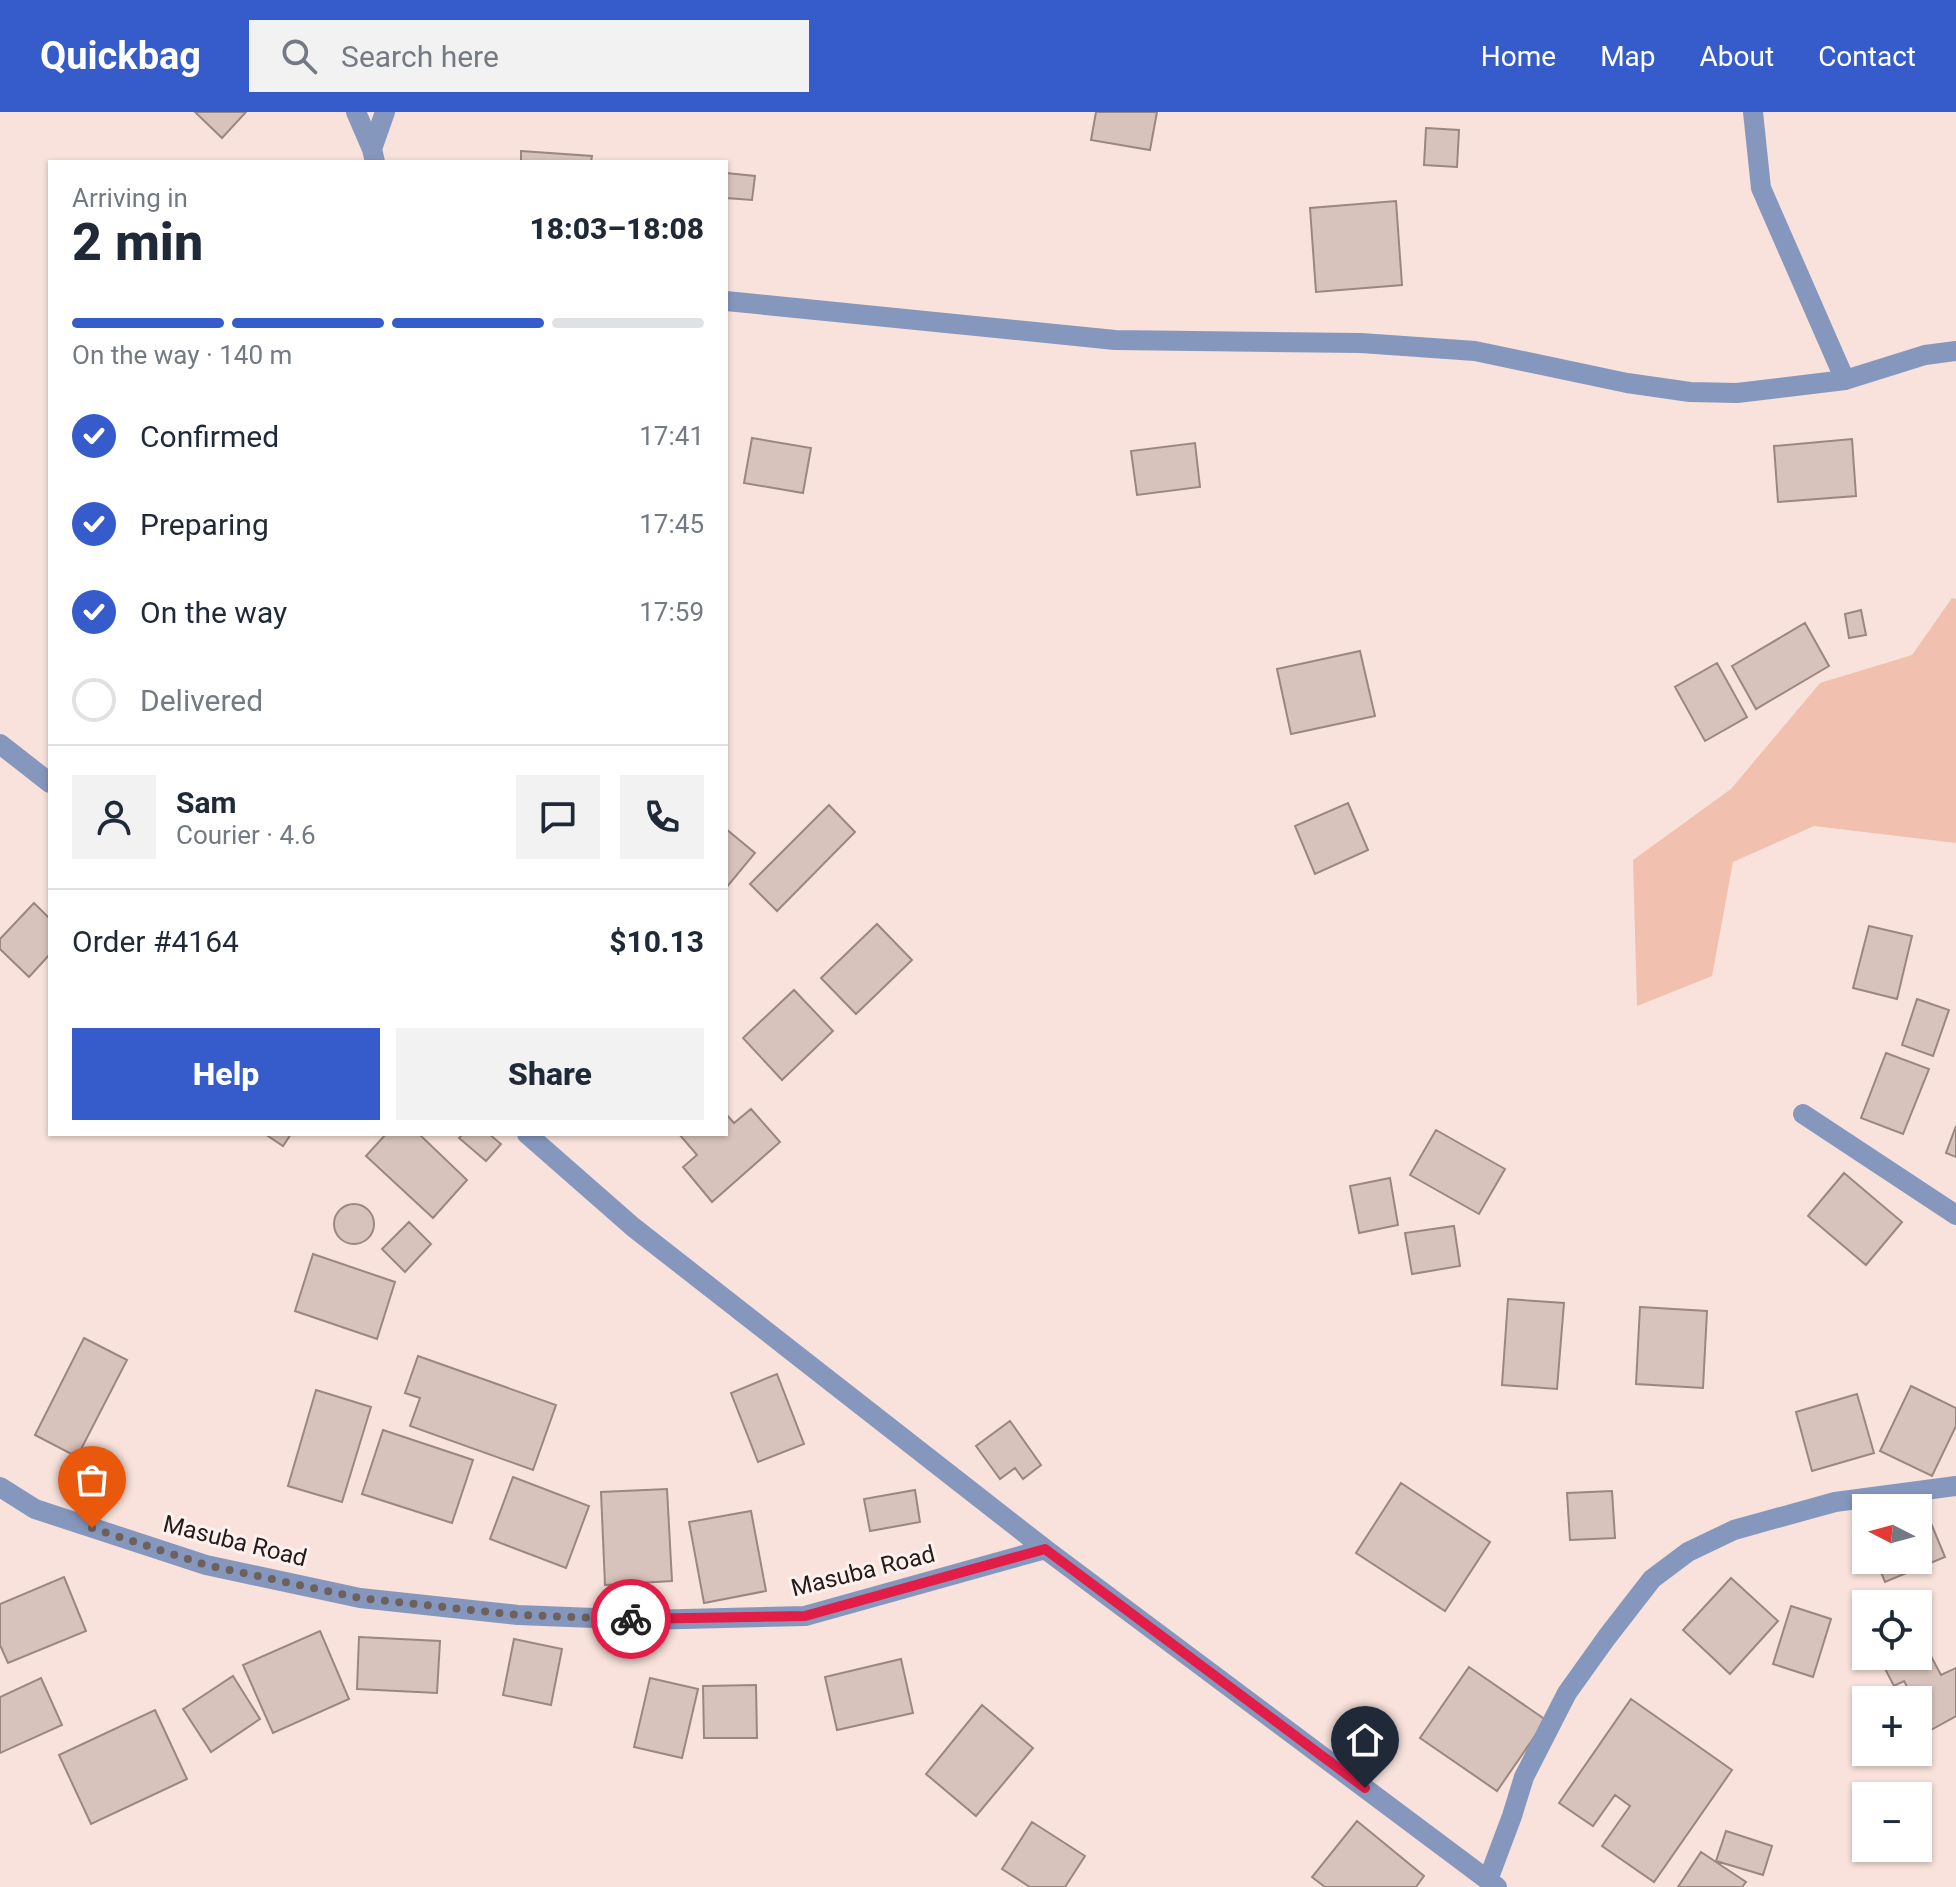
<!DOCTYPE html>
<meta charset="utf-8">
<style>
body{margin:0;font-family:Roboto,sans-serif;background:#f2f2f3;color:#1f2937;height:100vh;display:flex;flex-direction:column;font-size:30px;white-space:nowrap}
*{box-sizing:border-box;margin:0}
p{font-size:26px;color:#747a83}
.icon{flex:none;width:44px;height:44px;fill:none;stroke:currentColor;stroke-width:2;stroke-linecap:round;stroke-linejoin:round}
.map{position:relative;flex:1;overflow:hidden}
.side{position:absolute;left:48px;top:48px;width:680px;height:976px;display:flex;flex-direction:column;background:#fff;border-radius:0px;box-shadow:0 2px 6px #0004}
.side>*{flex:none}
.needle{width:52px;rotate:276deg}
.buttons{position:absolute;left:1852px;top:1382px;display:grid;gap:16px}
.buttons a{display:grid;place-items:center;width:80px;height:80px;border-radius:0px;background:#fff;box-shadow:0 2px 6px #0004;font-size:40px}
.pin{position:absolute;display:grid;place-items:center;width:68px;height:68px;color:#fff;margin:-82px -34px;border-radius:50% 50% 50% 0;rotate:-45deg;box-shadow:0 0 8px #0007}
.pin .icon{rotate:45deg}
.courier{position:absolute;display:grid;place-items:center;width:80px;height:80px;margin:-40px;border:6px solid #e11d48;border-radius:50%;background:#fff;color:#222;box-shadow:0 2px 10px #0007}
.overview em{font-style:normal;font-weight:800}
.overview div{display:flex;flex-direction:column-reverse}
.overview{display:flex;align-items:center;justify-content:space-between;height:136px;padding:0 24px}
h1{font-size:52px;font-weight:800;line-height:60px}
.bar{display:grid;grid-template-columns:repeat(4,1fr);gap:12px 8px;align-content:center;height:96px;padding:0 24px}
.bar i{height:10px;border-radius:6px;background:#e0e1e3}
.bar .on{background:#365ccc}
.bar p{grid-column:span 4}
.line{display:flex;align-items:center;gap:20px;padding:0 24px;border-top:2px solid #e0e1e3}
.line div{flex:1}
.round{display:grid;place-items:center;flex:none;width:84px;height:84px;border-radius:0px;background:#f2f2f3}
ol{padding:0 24px;list-style:none}
li{display:flex;align-items:center;gap:24px;height:88px}
li p{margin-inline-start:auto}
li .icon{padding:8px;border-radius:50%;background:#365ccc;color:#fff;stroke-width:4}
li:last-child{color:#747a83}
li i{width:44px;height:44px;border:4px solid #e0e1e3;border-radius:50%}
.button{display:flex;gap:16px;margin-top:auto;padding:16px 24px}
.button a{flex:1;height:92px;border-radius:0px;background:#365ccc;color:#fff;font-size:32px;font-weight:800;line-height:92px;text-align:center}
.button a+a{background:#f2f2f3;color:#1f2937}
header{display:flex;align-items:center;gap:48px;box-sizing:border-box;height:112px;padding:0 40px;background:#365ccc;color:#fff}
header strong{font-size:38px}
nav{display:flex;gap:44px;margin-inline-start:auto;font-size:28px}
.search{width:560px;height:72px;background:#f2f2f3;display:flex;align-items:center;gap:20px;box-sizing:border-box;padding:0 28px;border-radius:0px;color:#747a83;font-size:30px}
.map>svg:first-child{display:block}
</style>
<header>
<strong>Quickbag</strong>
<div class="search"><svg class="icon" aria-label="search" viewBox="0 0 24 24"><circle cx="10" cy="10" r="6"/><path d="M15 15l6 6"/></svg>Search here</div>
<nav><a>Home</a><a>Map</a><a>About</a><a>Contact</a></nav>
</header>
<div class="map">
<svg width="1956" height="1775" viewBox="0 0 1956 1775">
<rect width="100%" height="100%" fill="#f8e2db"/>
<path fill="#f2c0af" d="M1952 486 1956 487V731L1814 714 1733 750 1712 864 1637 894 1633 748 1731 677 1820 571 1912 543Z"/>
<path fill="#d8c3bc" stroke="#9b8780" stroke-width="2" d="M195 0H246L222 26Z
M1096 0H1157L1150 38 1091 28Z
M1426 16 1459 18 1457 55 1424 53Z
M521 39 592 44 591 50H521Z
M726 61 755 64 752 88 726 86Z
M1396 89 1402 173 1316 180 1310 96Z
M752 326 811 336 803 381 744 371Z
M1852 327 1856 384 1778 390 1774 334Z
M1195 331 1200 375 1137 383 1131 339Z
M1861 498 1866 523 1849 526 1845 502Z
M1805 511 1829 554 1756 597 1732 554Z
M1360 539 1375 604 1291 622 1277 557Z
M1717 551 1747 605 1705 629 1675 575Z
M1348 691 1368 738 1315 762 1295 714Z
M829 693 855 720 777 799 750 772Z
M726 717 755 741 726 776Z
M34 791 50 807V842L29 865 0 837V827Z
M877 812 912 848 856 902 821 866Z
M1869 814 1912 824 1897 887 1853 876Z
M794 878 833 919 782 968 743 926Z
M1917 887 1949 898 1933 944 1902 933Z
M1886 941 1929 957 1903 1022 1861 1006Z
M751 997 780 1030 712 1090 683 1055 697 1043 679 1022H726V1002L734 1011Z
M1956 1014V1045L1946 1041Z
M1436 1018 1505 1057 1479 1102 1410 1063Z
M265 1022H291L283 1034Z
M386 1022H419L467 1068 433 1106 366 1044Z
M463 1022H489L501 1032 486 1049 459 1026Z
M1844 1061 1902 1110 1866 1153 1808 1104Z
M1390 1066 1398 1113 1359 1121 1350 1074Z
M334 1112a20 20 0 1 1 40 0a20 20 0 1 1-40 0Z
M409 1110 431 1132 405 1160 382 1137Z
M1454 1114 1460 1154 1412 1162 1405 1121Z
M313 1142 395 1170 377 1227 295 1199Z
M1508 1187 1564 1191 1557 1277 1502 1273Z
M1640 1195 1707 1199 1703 1276 1636 1272Z
M84 1226 127 1248 77 1345 35 1323Z
M418 1244 556 1293 533 1358 410 1314 420 1286 405 1281Z
M777 1262 804 1332 758 1350 731 1281Z
M1911 1274 1956 1296V1314L1932 1364 1880 1339Z
M316 1278 371 1295 342 1390 288 1374Z
M1857 1282 1874 1341 1812 1359 1796 1300Z
M1010 1309 1041 1353 1023 1367 1015 1356 1000 1367 976 1334Z
M383 1318 473 1348 452 1411 362 1382Z
M513 1365 589 1394 566 1456 490 1427Z
M1401 1371 1490 1430 1445 1499 1356 1441Z
M667 1377 672 1469 605 1473 601 1380Z
M915 1378 920 1410 870 1419 864 1387Z
M1612 1379 1615 1426 1570 1428 1567 1381Z
M751 1399 766 1479 704 1491 689 1410Z
M1926 1399 1945 1445 1885 1470 1876 1448H1918V1402Z
M64 1465 86 1519 8 1551 0 1533V1492Z
M1731 1466 1778 1509 1730 1562 1683 1518Z
M1791 1494 1831 1507 1813 1565 1773 1552Z
M320 1519 349 1587 273 1621 243 1553Z
M359 1525 440 1529 437 1581 357 1577Z
M514 1527 562 1537 551 1593 503 1583Z
M1924 1531 1941 1563 1956 1556V1604L1931 1618 1918 1595V1588H1914L1904 1569 1894 1574 1883 1553 1900 1544H1918V1534Z
M901 1547 913 1601 837 1618 825 1565Z
M1469 1555 1546 1608 1497 1679 1420 1626Z
M233 1564 260 1607 211 1640 183 1597Z
M41 1566 62 1613 0 1641V1585Z
M650 1566 698 1577 682 1646 634 1635Z
M756 1573 757 1626H704L703 1574Z
M1631 1587 1732 1658 1654 1770 1602 1734 1630 1694 1615 1683 1593 1714 1559 1691Z
M982 1593 1033 1636 976 1704 926 1662Z
M155 1598 187 1667 91 1712 59 1643Z
M1357 1709 1424 1764 1416 1775H1325L1312 1765Z
M1032 1710 1085 1744 1065 1775H1030L1002 1757Z
M1726 1719 1772 1734 1763 1763 1716 1749Z
M1701 1740 1746 1770 1742 1775H1678Z"/>
<g fill="none" stroke-linecap="round" stroke-linejoin="round">
<path stroke="#8697be" stroke-width="20" d="M356 0 372 37 375 50
M1753 0 1761 76 1845 268
M372 37 385 0
M726 189 1115 228 1361 231 1475 239 1627 271 1690 280 1737 281 1845 268 1925 243 1956 239
M0 632 50 671
M1803 1002 1956 1103
M527 1022 633 1115 1045 1437
M0 1375 35 1397 206 1453 360 1486 518 1503 645 1508 805 1504 1045 1437 1497 1775
M1488 1768 1512 1704 1524 1665 1567 1581 1607 1525 1652 1467 1688 1440 1734 1418 1835 1390 1956 1374"/>
</g>
<g fill="none" stroke-linecap="round" stroke-linejoin="round">
<path stroke="#6e615d" stroke-width="8" stroke-dasharray="0 14.4" d="M92 1416 206 1453 360 1486 518 1503 631 1507"/>
<path stroke="#e11d48" stroke-width="10" d="M631 1507 805 1504 1045 1437 1365 1676"/>
</g>
<g text-anchor="middle" stroke-width="6" stroke-linejoin="round" paint-order="stroke">
<g font-size="24" fill="#231b19" stroke="#fff1ed">
<text transform="translate(235 1429) rotate(14)" y="8">Masuba Road</text>
<text transform="translate(863 1459) rotate(-14)" y="8">Masuba Road</text>
</g>
</g>
</svg>
<div class="buttons">
<a><svg class="needle" viewBox="-14 -14 28 28"><path d="M0-13l5 13h-10z" fill="#e53935"/><path d="M0 13l5-13h-10z" fill="#747a83"/></svg></a>
<a><svg class="icon" aria-label="locate" viewBox="0 0 24 24"><circle cx="12" cy="12" r="6"/><path d="M12 2v4M12 18v4M2 12h4M18 12h4"/></svg></a>
<a>+</a>
<a>−</a>
</div>
<div class="pin" style="left:92px;top:1416px;background:#ea580c"><svg class="icon" aria-label="bag" viewBox="0 0 24 24"><path d="M5 8h14l-1 12H6zM9 8a3 3 0 0 1 6 0"/></svg></div>
<div class="pin" style="left:1365px;top:1676px;background:#1f2937"><svg class="icon" aria-label="home" viewBox="0 0 24 24"><path d="M3 11l9-7 9 7M6 9v11h12V9"/></svg></div>
<div class="courier" style="left:631px;top:1507px"><svg class="icon" aria-label="bike" viewBox="0 0 24 24"><circle cx="6" cy="16" r="4"/><circle cx="18" cy="16" r="4"/><path d="M6 16l4-8h5l3 8M10 8l3 8H6M13 5h3"/></svg></div>
<section class="side">
<div class="overview"><div><h1>2 min</h1><p>Arriving in</p></div><em>18:03–18:08</em></div>
<div class="bar"><i class="on"></i><i class="on"></i><i class="on"></i><i></i><p>On the way · 140 m</p></div>
<ol>
<li><svg class="icon" aria-label="check" viewBox="0 0 24 24"><path d="M5 12l5 5 9-10"/></svg>Confirmed<p>17:41</p></li>
<li><svg class="icon" aria-label="check" viewBox="0 0 24 24"><path d="M5 12l5 5 9-10"/></svg>Preparing<p>17:45</p></li>
<li><svg class="icon" aria-label="check" viewBox="0 0 24 24"><path d="M5 12l5 5 9-10"/></svg>On the way<p>17:59</p></li>
<li><i></i>Delivered</li>
</ol>
<div class="line" style="height:144px"><a class="round"><svg class="icon" aria-label="person" viewBox="0 0 24 24"><circle cx="12" cy="8" r="4"/><path d="M4 21q1-7 8-7t8 7"/></svg></a><div><b>Sam</b><p>Courier · 4.6</p></div><a class="round"><svg class="icon" aria-label="chat" viewBox="0 0 24 24"><path d="M4 5h16v11H9l-5 4z"/></svg></a><a class="round"><svg class="icon" aria-label="phone" viewBox="0 0 24 24"><path d="M5 4h4l2 5-3 2q2 4 5 5l2-3 5 2v4C11 20 4 13 5 4z"/></svg></a></div>
<div class="line" style="height:104px"><div>Order #4164</div><b>$10.13</b></div>
<div class="button"><a>Help</a><a>Share</a></div>
</section>
</div>
